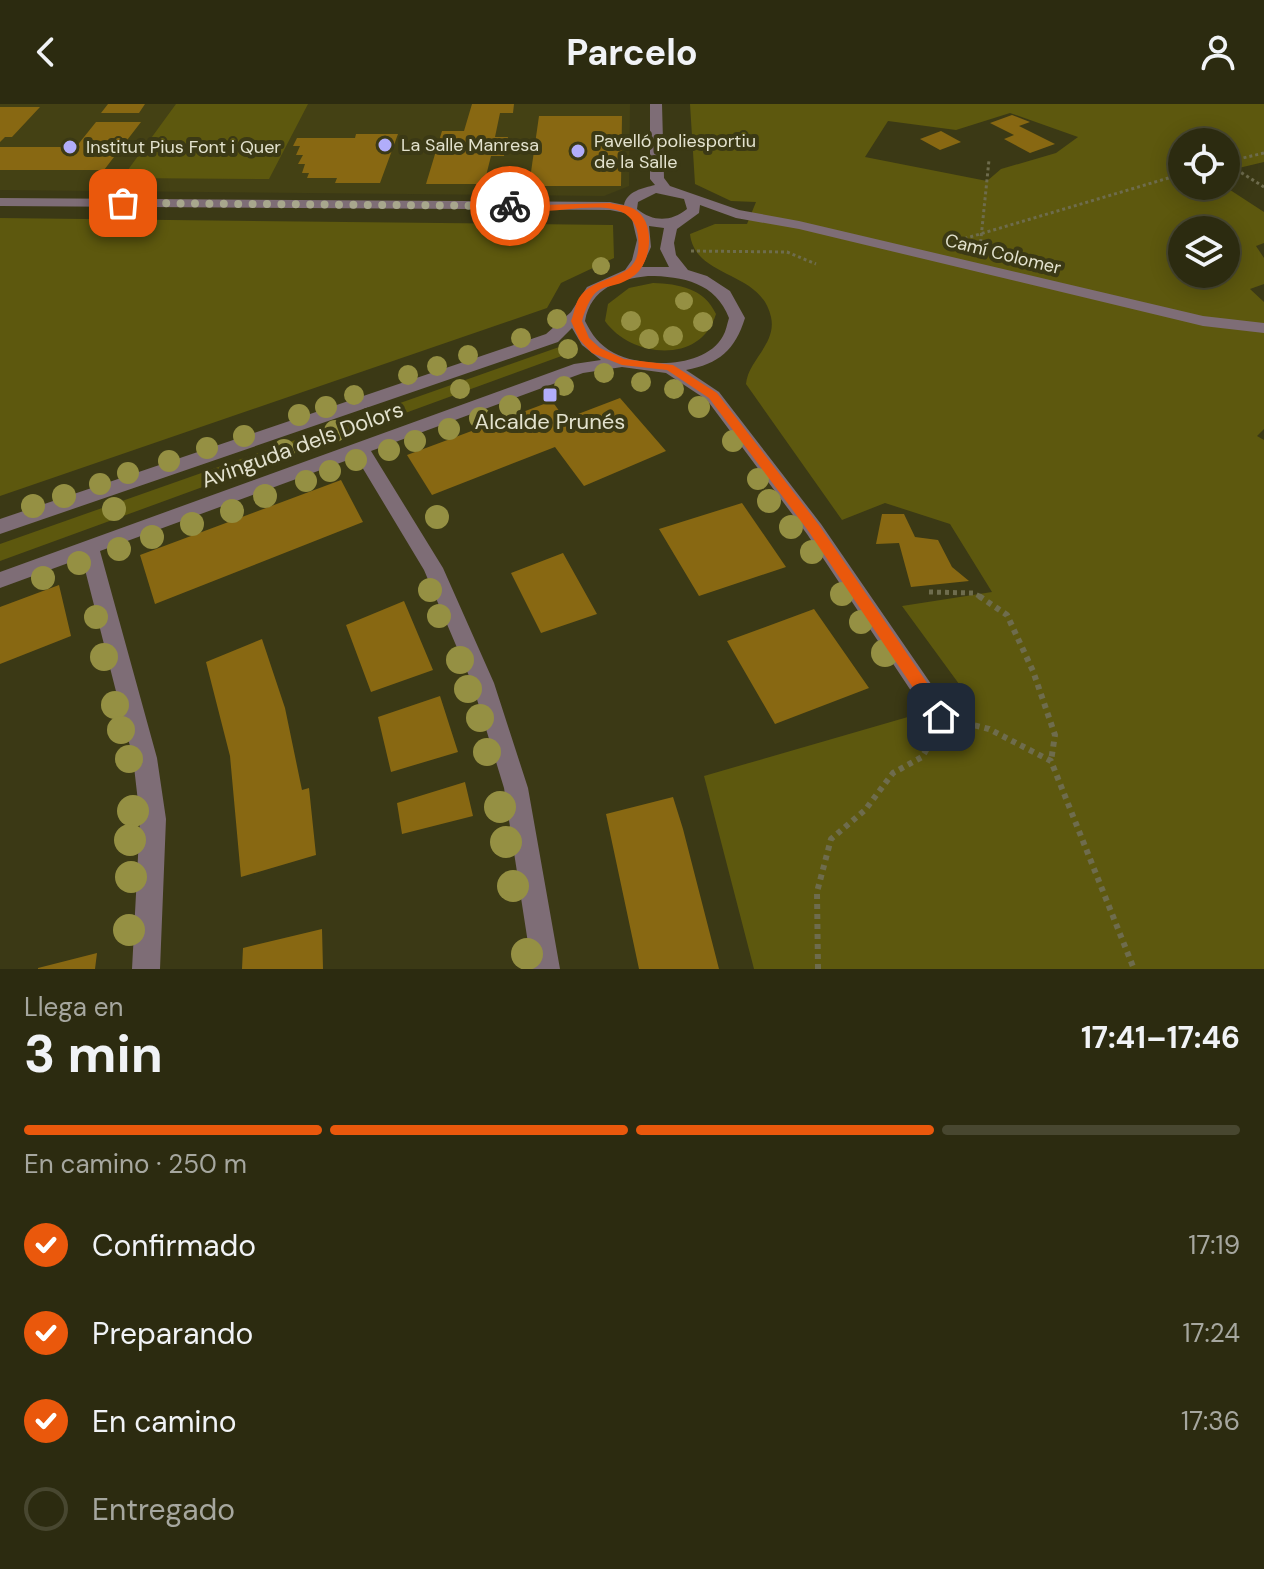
<!DOCTYPE html>
<html lang="es">
<meta charset="utf-8">
<style>
body{margin:0;font-family:"DM Sans",sans-serif;background:#343319;color:#f1f3f6;height:100vh;display:flex;flex-direction:column;font-size:30px;white-space:nowrap}
*{box-sizing:border-box;margin:0}
p{font-size:26px;color:#a6a79f}
.icon{flex:none;width:44px;height:44px;fill:none;stroke:currentColor;stroke-width:2;stroke-linecap:round;stroke-linejoin:round}
.map{position:relative;height:865px;overflow:hidden}
.drawer{display:flex;flex-direction:column;background:#2c2b10;flex:1}
.drawer>*{flex:none}
.controls{position:absolute;left:1168px;top:24px;display:grid;gap:16px}
.controls a{display:grid;place-items:center;width:72px;height:72px;border-radius:50%;background:#2c2b10;box-shadow:0 4px 20px #0003,0 0 0 2px #484730;font-size:40px}
.pin{position:absolute;display:grid;place-items:center;width:68px;height:68px;color:#fff;margin:-34px;border-radius:16px;box-shadow:0 4px 12px #0006}
.courier{position:absolute;display:grid;place-items:center;width:80px;height:80px;margin:-40px;border:6px solid #ea580c;border-radius:50%;background:#fff;color:#222;box-shadow:0 2px 10px #0007}
.summary em{font-style:normal;font-weight:700}
.summary div{display:flex;flex-direction:column-reverse}
.summary{display:flex;align-items:center;justify-content:space-between;height:136px;padding:0 24px}
h1{font-size:52px;font-weight:700;line-height:60px}
.bar{display:grid;grid-template-columns:repeat(4,1fr);gap:12px 8px;align-content:center;height:96px;padding:0 24px}
.bar i{height:10px;border-radius:6px;background:#484730}
.bar .selected{background:#ea580c}
.bar p{grid-column:span 4}
ol{padding:0 24px;list-style:none}
li{display:flex;align-items:center;gap:24px;height:88px}
li p{margin-inline-start:auto}
li .icon{padding:8px;border-radius:50%;background:#ea580c;color:#fff;stroke-width:4}
li:last-child{color:#a6a79f}
li i{width:44px;height:44px;border:4px solid #484730;border-radius:50%}
header{display:flex;justify-content:space-between;align-items:center;height:104px;padding:0 24px;background:#2c2b10;font-size:36px;font-weight:700}
.map>svg:first-child{display:block}
</style>
<header><svg class="icon" aria-label="back" viewBox="0 0 24 24"><path d="M15 5l-7 7 7 7"/></svg>Parcelo<svg class="icon" aria-label="person" viewBox="0 0 24 24"><circle cx="12" cy="8" r="4"/><path d="M4 21q1-7 8-7t8 7"/></svg></header>
<div class="map">
<svg width="1264" height="865" viewBox="0 0 1264 865">
<rect width="100%" height="100%" fill="#3b3915"/>
<path fill="#444114" d="M0 0H630L629 82 604 92 0 86Z"/>
<path fill="#5d580e" fill-rule="evenodd" d="M176 0H308L269 75 122 74Z
M690 0H1264V58L1226 67V38H1182V82H1224L1264 108V139L1256 142 1264 154V180L1250 185 1264 198V325L1257 332 1264 336V865H754L704 672 970 595 902 502 992 488 950 420 885 399 842 416 746 280C748 256 777 240 771 213 761 166 695 175 690 130L715 120H747L756 98 731 97 695 80ZM1010 9 1078 33 1056 49 1001 65 987 77 865 53 888 17 956 26ZM1182 126H1226V170H1182Z
M0 114 613 121 614 154 561 179 547 204 0 392Z
M653 179C679 180 704 184 716 210 701 261 631 254 605 217L608 200 629 184Z
M562 242 578 246 0 457V440Z"/>
<path fill="#886812" d="M108 0H145L139 9H101Z
M472 0H514L513 9H500L495 33H508L504 52H491L484 80H426L442 27H464Z
M0 3H40L12 33H5L0 38Z
M1012 11 1030 18 1019 22 1055 40 1030 49 1004 35 1014 31 990 19Z
M539 12H622L621 82H529Z
M96 18H141L104 66H0V43H76Z
M941 27 961 38 940 46 920 35Z
M356 30H398L380 79H335L337 74H307L309 69H302L305 60H298L303 51H296L300 42H293L297 34H355Z
M620 294 666 347 584 382 555 343 432 391 407 351 552 297 565 315Z
M341 376 363 418 155 500 140 451Z
M742 399 786 463 699 492 659 425Z
M882 410H904L915 433 938 436 952 463 969 477 911 483 899 439 876 440Z
M563 449 597 510 541 529 511 469Z
M59 481 71 532 0 560V503Z
M404 497 433 566 371 588 346 521Z
M814 505 869 584 775 620 727 537Z
M262 535 285 604 302 686 309 684 316 751 241 773 230 652 206 558Z
M440 592 458 648 391 668 378 613Z
M465 678 473 712 402 730 397 699Z
M673 693 683 725 719 865H639L606 710Z
M322 825 323 865H242L243 844Z
M97 849 95 865H38V864Z"/>
<g fill="none" stroke-linecap="round" stroke-linejoin="round">
<path stroke="#6e6c4d" stroke-width="3" stroke-dasharray="3 3" stroke-linecap="butt" d="M1226 58 1264 49
M1226 59 1264 83
M953 138 1182 70
M980 144 989 56
M691 147 787 148 816 160"/>
<path stroke="#6e6c4d" stroke-width="5" stroke-dasharray="4 4" stroke-linecap="butt" d="M929 488 973 489 983 494"/>
<path stroke="#6e6c4d" stroke-width="6" stroke-dasharray="5 5" stroke-linecap="butt" d="M979 492 1007 511 1033 567 1055 631 1051 657
M965 619 989 625 1051 657 1134 865
M818 865 817 788 831 735 865 706 893 669 922 653 934 633"/>
<path fill="#7e6d76" fill-rule="evenodd" d="M650 0H662L664 74 670 82 739 106 799 117 1203 212 1264 219V229L1203 222 799 125 736 114 700 101 699 109 677 125 674 139 676 151 688 166 707 172 730 187 745 214C735 246 719 260 686 266L719 288 821 420 949 606 953 613 949 620 941 623 933 620 807 430 707 296 666 269 622 263 583 269 371 347 443 464 494 579 528 684 560 865H532L504 684 472 579 424 466 356 353 100 447 157 654 166 715 160 865H132L140 715 133 654 82 454 0 484V468L574 260 601 256 582 241 572 224 558 238 0 430V415L546 230 571 208 587 183 625 166 632 156 637 136 632 115 625 109 610 106 0 102V94L610 98 624 101C627 87 643 84 655 81L650 75ZM656 89 684 95 687 105C671 118 653 118 637 105L638 98ZM649 122 664 124 660 145 669 163H642L651 143ZM648 172C683 172 716 179 729 214 727 220 726 227 723 232 705 265 643 264 614 249 599 241 592 231 585 217 591 184 618 175 648 172Z"/>
</g>
<g fill="#959043">
<circle cx="601" cy="162" r="9"/>
<circle cx="684" cy="197" r="9"/>
<circle cx="557" cy="215" r="10"/>
<circle cx="631" cy="217" r="10"/>
<circle cx="703" cy="218" r="10"/>
<circle cx="673" cy="232" r="10"/>
<circle cx="521" cy="234" r="10"/>
<circle cx="649" cy="235" r="10"/>
<circle cx="568" cy="245" r="10"/>
<circle cx="468" cy="251" r="10"/>
<circle cx="437" cy="262" r="10"/>
<circle cx="604" cy="269" r="10"/>
<circle cx="408" cy="271" r="10"/>
<circle cx="641" cy="278" r="10"/>
<circle cx="564" cy="282" r="10"/>
<circle cx="460" cy="285" r="10"/>
<circle cx="674" cy="285" r="10"/>
<circle cx="354" cy="291" r="10"/>
<circle cx="510" cy="302" r="11"/>
<circle cx="326" cy="303" r="11"/>
<circle cx="699" cy="303" r="11"/>
<circle cx="299" cy="311" r="11"/>
<circle cx="480" cy="314" r="11"/>
<circle cx="449" cy="325" r="11"/>
<circle cx="335" cy="327" r="11"/>
<circle cx="244" cy="332" r="11"/>
<circle cx="415" cy="337" r="11"/>
<circle cx="733" cy="337" r="11"/>
<circle cx="207" cy="344" r="11"/>
<circle cx="284" cy="346" r="11"/>
<circle cx="389" cy="346" r="11"/>
<circle cx="356" cy="356" r="11"/>
<circle cx="169" cy="357" r="11"/>
<circle cx="330" cy="367" r="11"/>
<circle cx="128" cy="369" r="11"/>
<circle cx="758" cy="375" r="11"/>
<circle cx="306" cy="377" r="11"/>
<circle cx="100" cy="380" r="11"/>
<circle cx="64" cy="392" r="12"/>
<circle cx="265" cy="392" r="12"/>
<circle cx="769" cy="397" r="12"/>
<circle cx="33" cy="402" r="12"/>
<circle cx="114" cy="405" r="12"/>
<circle cx="232" cy="407" r="12"/>
<circle cx="437" cy="413" r="12"/>
<circle cx="192" cy="420" r="12"/>
<circle cx="791" cy="423" r="12"/>
<circle cx="152" cy="433" r="12"/>
<circle cx="119" cy="445" r="12"/>
<circle cx="812" cy="448" r="12"/>
<circle cx="79" cy="459" r="12"/>
<circle cx="43" cy="474" r="12"/>
<circle cx="430" cy="486" r="12"/>
<circle cx="842" cy="490" r="12"/>
<circle cx="439" cy="512" r="12"/>
<circle cx="96" cy="513" r="12"/>
<circle cx="861" cy="518" r="12"/>
<circle cx="885" cy="549" r="14"/>
<circle cx="104" cy="553" r="14"/>
<circle cx="460" cy="556" r="14"/>
<circle cx="468" cy="585" r="14"/>
<circle cx="115" cy="601" r="14"/>
<circle cx="480" cy="614" r="14"/>
<circle cx="121" cy="626" r="14"/>
<circle cx="487" cy="648" r="14"/>
<circle cx="129" cy="655" r="14"/>
<circle cx="500" cy="703" r="16"/>
<circle cx="133" cy="707" r="16"/>
<circle cx="130" cy="736" r="16"/>
<circle cx="506" cy="738" r="16"/>
<circle cx="131" cy="773" r="16"/>
<circle cx="513" cy="782" r="16"/>
<circle cx="129" cy="826" r="16"/>
<circle cx="527" cy="850" r="16"/>
</g>
<path fill="#ea580c" d="M610 99C617 101 628 101 634 105 656 117 652 157 635 171 607 192 597 169 582 217L589 234 600 244 624 255 673 261 717 289 819 421 947 608V618H936L809 428 709 294 667 266 622 261 592 249 579 235 571 217C574 210 575 200 579 194 593 171 635 177 638 147 646 70 545 123 506 102Z"/>
<g fill="none" stroke-linecap="round" stroke-linejoin="round">
<path stroke="#a8a78d" stroke-width="8" stroke-dasharray="0 14.4" d="M123 99 510 102"/>
</g>
<g fill="#b1adfa" stroke="#3b3915" stroke-width="3">
<circle cx="385" cy="41" r="8"/>
<circle cx="70" cy="43" r="8"/>
<circle cx="578" cy="47" r="8"/>
<rect x="542" y="283" width="16" height="16" rx="4"/>
</g>
<g text-anchor="middle" stroke-width="8" stroke-linejoin="round" paint-order="stroke">
<g font-size="18" fill="#e3e2ce" stroke="#3b3915" text-anchor="start">
<text x="594" y="43">Pavelló poliesportiu<tspan x="594" dy="21">de la Salle</tspan></text>
<text x="401" y="47">La Salle Manresa</text>
<text x="86" y="49">Institut Pius Font i Quer</text>
</g>
<g font-size="18" fill="#e3e2ce" stroke="#3b3915">
<text transform="translate(1003 150) rotate(14)" y="6">Camí Colomer</text>
</g>
<g font-size="22" fill="#e3e2ce" stroke="#3b3915">
<text x="550" y="325">Alcalde Prunés</text>
</g>
<g font-size="22" fill="#e3e2ce" stroke="#3b3915">
<text transform="translate(302 340) rotate(-20)" y="8">Avinguda dels Dolors</text>
</g>
</g>
</svg>
<div class="controls">
<a><svg class="icon" aria-label="locate" viewBox="0 0 24 24"><circle cx="12" cy="12" r="6"/><path d="M12 2v4M12 18v4M2 12h4M18 12h4"/></svg></a>
<a><svg class="icon" aria-label="layers" viewBox="0 0 24 24"><path d="M12 4l9 5-9 5-9-5zM3 14l9 5 9-5"/></svg></a>
</div>
<div class="pin" style="left:123px;top:99px;background:#ea580c"><svg class="icon" aria-label="bag" viewBox="0 0 24 24"><path d="M5 8h14l-1 12H6zM9 8a3 3 0 0 1 6 0"/></svg></div>
<div class="pin" style="left:941px;top:613px;background:#1f2937"><svg class="icon" aria-label="home" viewBox="0 0 24 24"><path d="M3 11l9-7 9 7M6 9v11h12V9"/></svg></div>
<div class="courier" style="left:510px;top:102px"><svg class="icon" aria-label="bike" viewBox="0 0 24 24"><circle cx="6" cy="16" r="4"/><circle cx="18" cy="16" r="4"/><path d="M6 16l4-8h5l3 8M10 8l3 8H6M13 5h3"/></svg></div>
</div>
<section class="drawer">
<div class="summary"><div><h1>3 min</h1><p>Llega en</p></div><em>17:41–17:46</em></div>
<div class="bar"><i class="selected"></i><i class="selected"></i><i class="selected"></i><i></i><p>En camino · 250 m</p></div>
<ol>
<li><svg class="icon" aria-label="check" viewBox="0 0 24 24"><path d="M5 12l5 5 9-10"/></svg>Confirmado<p>17:19</p></li>
<li><svg class="icon" aria-label="check" viewBox="0 0 24 24"><path d="M5 12l5 5 9-10"/></svg>Preparando<p>17:24</p></li>
<li><svg class="icon" aria-label="check" viewBox="0 0 24 24"><path d="M5 12l5 5 9-10"/></svg>En camino<p>17:36</p></li>
<li><i></i>Entregado</li>
</ol>
</section>
